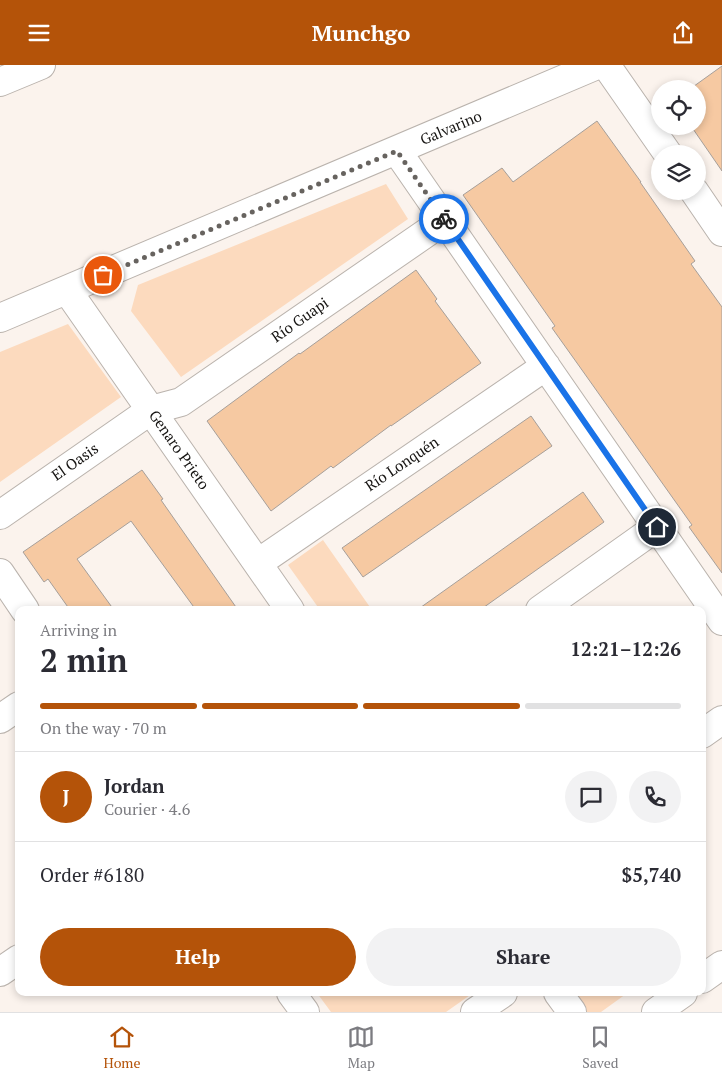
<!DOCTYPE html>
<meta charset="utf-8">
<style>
body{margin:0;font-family:"PT Serif",serif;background:#f2f2f3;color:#2b2b33;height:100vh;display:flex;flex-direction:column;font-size:19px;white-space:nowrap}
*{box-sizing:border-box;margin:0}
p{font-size:16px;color:#7c7c81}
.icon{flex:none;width:28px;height:28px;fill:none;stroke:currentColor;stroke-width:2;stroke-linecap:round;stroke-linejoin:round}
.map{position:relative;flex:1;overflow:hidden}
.side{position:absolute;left:15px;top:541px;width:691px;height:390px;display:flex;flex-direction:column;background:#fff;border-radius:10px;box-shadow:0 2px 8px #0003}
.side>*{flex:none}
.controls{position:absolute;left:651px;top:15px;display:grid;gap:10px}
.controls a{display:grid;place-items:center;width:55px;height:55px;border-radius:50%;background:#fff;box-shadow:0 2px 8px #0003;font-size:25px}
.pin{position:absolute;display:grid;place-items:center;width:42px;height:42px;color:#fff;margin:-21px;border:2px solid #fff;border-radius:50%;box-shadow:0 1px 5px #0007}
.courier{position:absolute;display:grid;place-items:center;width:50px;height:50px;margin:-25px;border:4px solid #1a73e8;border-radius:50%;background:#fff;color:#222;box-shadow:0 1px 6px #0007}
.summary em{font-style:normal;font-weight:700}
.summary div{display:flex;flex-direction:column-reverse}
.summary{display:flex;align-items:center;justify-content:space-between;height:85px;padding:0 25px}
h1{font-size:32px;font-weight:700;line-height:38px}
.bar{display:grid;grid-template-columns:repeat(4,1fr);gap:8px 5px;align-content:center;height:60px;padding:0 25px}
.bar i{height:6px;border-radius:4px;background:#e1e1e2}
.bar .on{background:#b45309}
.bar p{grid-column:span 4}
.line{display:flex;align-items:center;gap:12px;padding:0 25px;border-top:1px solid #e1e1e2}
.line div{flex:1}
.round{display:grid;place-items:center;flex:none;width:52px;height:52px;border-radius:26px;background:#f2f2f3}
.cta{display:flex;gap:10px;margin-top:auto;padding:10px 25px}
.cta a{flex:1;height:58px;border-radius:30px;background:#b45309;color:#fff;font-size:20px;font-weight:700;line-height:58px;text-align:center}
.cta a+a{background:#f2f2f3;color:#2b2b33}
header{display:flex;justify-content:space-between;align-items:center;height:65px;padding:0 25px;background:#b45309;color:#fff;font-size:22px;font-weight:700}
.tabs{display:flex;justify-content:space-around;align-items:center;height:70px;border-top:1px solid #e1e1e2;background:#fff;font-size:14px;color:#7c7c81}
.tabs a{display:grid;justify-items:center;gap:2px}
.tabs .on{color:#b45309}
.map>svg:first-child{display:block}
</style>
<header><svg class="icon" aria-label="menu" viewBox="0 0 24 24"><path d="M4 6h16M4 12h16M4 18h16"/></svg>Munchgo<svg class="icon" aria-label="share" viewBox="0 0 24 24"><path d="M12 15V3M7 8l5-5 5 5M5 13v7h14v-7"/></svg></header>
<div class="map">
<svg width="722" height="947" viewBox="0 0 722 947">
<rect width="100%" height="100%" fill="#fbf3ed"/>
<path fill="#fcdabe" d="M386 119 408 154 181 312 131 246 138 220Z
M68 259 121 332 0 417V287Z
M323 475 372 545H320L288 500Z
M317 928H473L446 947H331Z
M573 928H625L626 929 601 947H587Z"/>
<path fill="#f6c9a2" stroke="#a69f9a" d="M722 1V106L691 61H698V24H690Z
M597 56 641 117H640L695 196 691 199 722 242V508L689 462 692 460 577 298 552 263 555 261 463 130 502 103 513 117Z
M416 205 437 234 435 236 481 298 391 361V360L333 403 331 401 271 446 207 356 299 288 300 289Z
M531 351 552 381 363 512 342 483Z
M142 405 163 434 161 435 238 545H196L131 456 77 494 114 545H70L48 514 44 517 23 487Z
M583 427 604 457 480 545H417Z"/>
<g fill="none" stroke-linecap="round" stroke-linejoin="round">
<g stroke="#bab3ad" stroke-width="30">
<path id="minor" d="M606 0 668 89
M0 17 41 0
M397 86 722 556
M694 126 722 167
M67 225 290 545
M0 253 597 0
M0 450 151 345 181 337 445 155
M258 498 546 301
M0 508 25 545
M540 545 657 462
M0 654 19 641
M702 669 722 655
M0 907 19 894
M702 914 722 900
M291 928 305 947
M558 928 572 947
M475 947 503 928
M656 947 683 928"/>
</g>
<use href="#minor" stroke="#fff" stroke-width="28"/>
</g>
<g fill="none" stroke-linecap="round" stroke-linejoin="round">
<path stroke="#67635f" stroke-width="5" stroke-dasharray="0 9" d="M103 210 397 86 444 154"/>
<path stroke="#1a73e8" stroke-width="6" d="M444 154 657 462"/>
</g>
<g text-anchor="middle" stroke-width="5" stroke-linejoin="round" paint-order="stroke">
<g font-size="15" fill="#171513" stroke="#fff">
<text transform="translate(451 63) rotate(-23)" y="5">Galvarino</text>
<text transform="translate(300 255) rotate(-35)" y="5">Río Guapi</text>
<text transform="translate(179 385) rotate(55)" y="5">Genaro Prieto</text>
<text transform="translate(75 397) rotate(-35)" y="5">El Oasis</text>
<text transform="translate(402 399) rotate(-34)" y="5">Río Lonquén</text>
</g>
</g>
</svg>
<div class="controls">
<a><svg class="icon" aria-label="locate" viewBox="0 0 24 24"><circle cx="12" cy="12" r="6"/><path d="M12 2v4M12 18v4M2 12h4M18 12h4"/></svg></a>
<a><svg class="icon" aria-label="layers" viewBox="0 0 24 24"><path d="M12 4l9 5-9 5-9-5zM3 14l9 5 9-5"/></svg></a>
</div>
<div class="pin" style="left:103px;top:210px;background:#ea580c"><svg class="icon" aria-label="bag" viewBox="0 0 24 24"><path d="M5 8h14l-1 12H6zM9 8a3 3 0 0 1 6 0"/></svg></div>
<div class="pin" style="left:657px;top:462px;background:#1f2937"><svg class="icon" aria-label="home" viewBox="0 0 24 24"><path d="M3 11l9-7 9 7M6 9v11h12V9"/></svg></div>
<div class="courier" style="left:444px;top:154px"><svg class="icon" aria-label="bike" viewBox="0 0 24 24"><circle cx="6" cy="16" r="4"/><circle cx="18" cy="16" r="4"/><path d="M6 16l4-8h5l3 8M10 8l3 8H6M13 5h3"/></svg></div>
<section class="side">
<div class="summary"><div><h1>2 min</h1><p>Arriving in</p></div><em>12:21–12:26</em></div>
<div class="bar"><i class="on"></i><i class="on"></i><i class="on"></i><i></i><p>On the way · 70 m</p></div>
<div class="line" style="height:90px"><b class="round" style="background:#b45309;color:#fff">J</b><div><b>Jordan</b><p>Courier · 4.6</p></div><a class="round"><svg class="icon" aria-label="chat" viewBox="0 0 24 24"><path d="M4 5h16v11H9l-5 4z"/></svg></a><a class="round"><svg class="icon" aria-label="phone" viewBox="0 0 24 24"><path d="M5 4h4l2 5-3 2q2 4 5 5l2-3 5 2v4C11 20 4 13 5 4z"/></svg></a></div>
<div class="line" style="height:65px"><div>Order #6180</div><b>$5,740</b></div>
<div class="cta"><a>Help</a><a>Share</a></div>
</section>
</div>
<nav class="tabs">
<a class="on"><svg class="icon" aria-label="home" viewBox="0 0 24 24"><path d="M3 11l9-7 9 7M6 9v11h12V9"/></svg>Home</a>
<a><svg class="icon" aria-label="map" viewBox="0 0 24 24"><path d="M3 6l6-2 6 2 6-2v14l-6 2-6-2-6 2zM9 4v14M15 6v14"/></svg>Map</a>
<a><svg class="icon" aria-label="saved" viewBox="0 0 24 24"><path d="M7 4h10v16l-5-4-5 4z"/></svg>Saved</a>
</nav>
